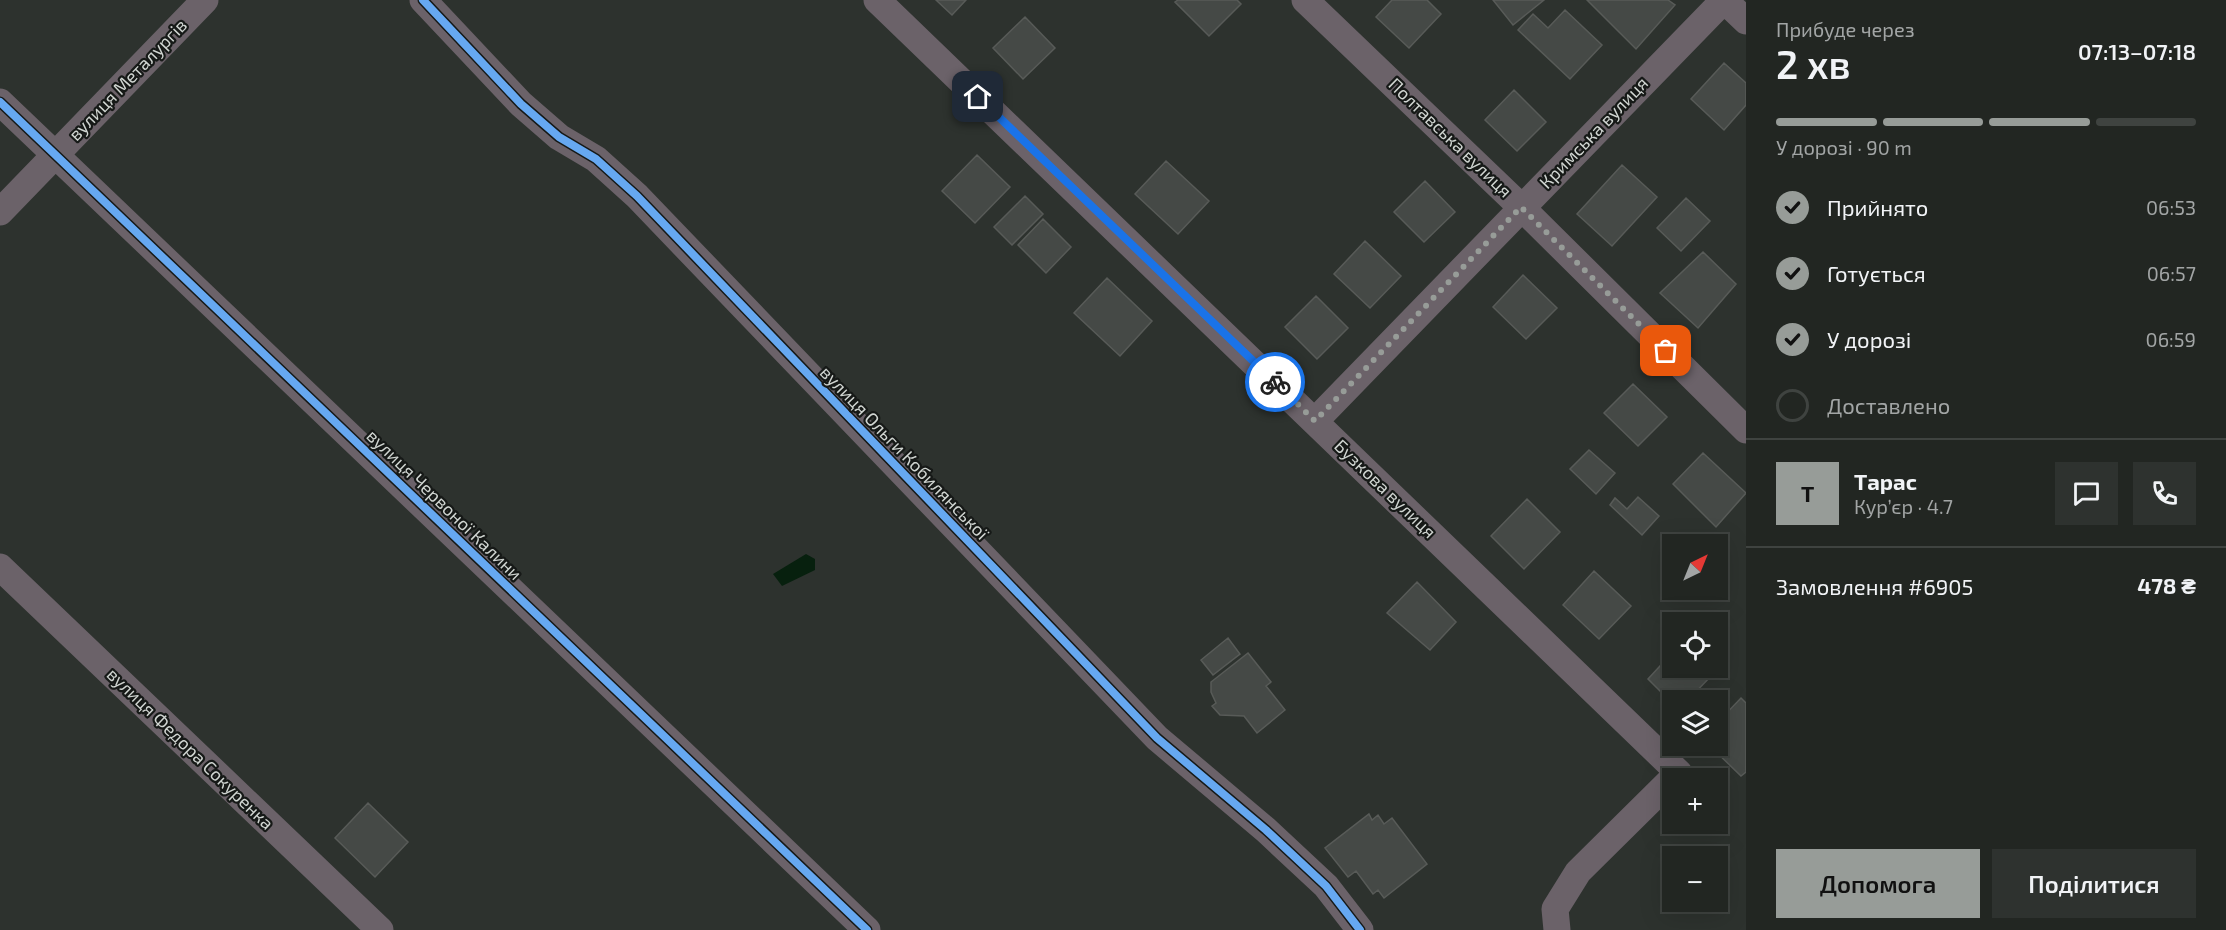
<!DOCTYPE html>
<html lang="uk">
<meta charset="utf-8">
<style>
body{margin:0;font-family:"Exo 2",sans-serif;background:#2e322f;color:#f1f3f6;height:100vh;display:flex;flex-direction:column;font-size:22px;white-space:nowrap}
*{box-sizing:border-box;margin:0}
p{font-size:20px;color:#a2a5a5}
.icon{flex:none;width:33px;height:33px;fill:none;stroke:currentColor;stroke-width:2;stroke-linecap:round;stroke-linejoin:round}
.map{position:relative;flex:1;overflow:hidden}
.panel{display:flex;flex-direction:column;background:#222622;width:480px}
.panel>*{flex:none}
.needle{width:39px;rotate:43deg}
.controls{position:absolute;left:1662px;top:534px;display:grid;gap:12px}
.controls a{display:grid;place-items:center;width:66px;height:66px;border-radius:0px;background:#222622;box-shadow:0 6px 24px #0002,0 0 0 2px #3f4340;font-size:30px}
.pin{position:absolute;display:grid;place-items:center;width:51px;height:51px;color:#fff;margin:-26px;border-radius:12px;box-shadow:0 3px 9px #0006}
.courier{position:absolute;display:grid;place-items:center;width:60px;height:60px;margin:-30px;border:4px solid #1a73e8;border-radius:50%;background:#fff;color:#222;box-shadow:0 2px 8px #0007}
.overview em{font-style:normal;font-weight:600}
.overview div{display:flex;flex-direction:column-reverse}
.overview{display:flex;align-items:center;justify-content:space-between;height:102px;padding:0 30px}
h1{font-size:39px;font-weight:600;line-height:45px}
.bar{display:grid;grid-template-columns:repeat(4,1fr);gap:9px 6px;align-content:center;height:72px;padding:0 30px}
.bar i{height:8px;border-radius:4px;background:#3f4340}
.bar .selected{background:#979c98}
.bar p{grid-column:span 4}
.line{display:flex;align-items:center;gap:15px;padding:0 30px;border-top:2px solid #3f4340}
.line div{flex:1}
.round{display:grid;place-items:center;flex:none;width:63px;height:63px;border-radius:0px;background:#2e322f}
ol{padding:0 30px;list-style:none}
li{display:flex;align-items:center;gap:18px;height:66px}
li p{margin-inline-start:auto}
li .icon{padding:6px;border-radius:50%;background:#979c98;color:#111;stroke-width:4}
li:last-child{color:#a2a5a5}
li i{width:33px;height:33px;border:3px solid #3f4340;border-radius:50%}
.primary-button{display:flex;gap:12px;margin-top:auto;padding:12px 30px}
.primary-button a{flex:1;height:69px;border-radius:0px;background:#979c98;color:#111;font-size:24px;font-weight:600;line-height:69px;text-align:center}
.primary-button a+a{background:#2e322f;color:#f1f3f6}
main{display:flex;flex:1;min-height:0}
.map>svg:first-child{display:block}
</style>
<main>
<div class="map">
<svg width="1746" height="930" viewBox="0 0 1746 930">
<rect width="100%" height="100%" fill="#2d322e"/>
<path fill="#07200e" d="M806 554 815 559V570L782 586 773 574Z"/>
<path fill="#454946" stroke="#585b58" stroke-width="1.5" d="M936 0H966L952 15Z
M1178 0H1237L1241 4 1209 36 1175 2Z
M1392 0H1427L1441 14 1409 48 1376 17Z
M1493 0H1544L1513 25Z
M1587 0H1668L1675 5 1636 49Z
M1565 10 1602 45 1570 79 1518 30 1533 14 1548 28Z
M1025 17 1055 48 1023 79 993 48Z
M1724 63 1746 83V105L1724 130 1691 99Z
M1514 90 1546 122 1517 151 1485 120Z
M977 155 1010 187 975 223 942 191Z
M1166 161 1209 201 1178 234 1135 194Z
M1622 165 1657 197 1612 246 1577 214Z
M1425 181 1455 212 1424 242 1394 212Z
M1025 196 1043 214 1012 245 994 227Z
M1686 198 1710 221 1681 251 1657 228Z
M1043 219 1071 247 1046 273 1018 245Z
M1365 241 1401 276 1370 308 1334 274Z
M1703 252 1736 284 1698 328 1660 293Z
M1523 275 1557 308 1526 339 1493 307Z
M1107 278 1152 321 1120 356 1074 313Z
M1316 296 1348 328 1317 359 1285 327Z
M1633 384 1667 417 1638 446 1604 413Z
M1589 450 1615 473 1596 494 1570 469Z
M1703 453 1746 493 1716 527 1673 484Z
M1638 497 1659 516 1642 535 1610 505 1615 498 1627 509Z
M1527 499 1560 532 1524 569 1491 536Z
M1594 571 1631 606 1599 639 1563 605Z
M1417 582 1456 622 1430 650 1387 613Z
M1228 638 1240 654 1213 675 1201 660Z
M1248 653 1271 682 1266 686 1285 710 1257 733 1244 716 1220 715 1212 706 1216 703 1211 692V682Z
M1672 653V668H1707L1713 674 1688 700H1672V703L1648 679Z
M1741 698 1746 703V772L1741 776 1710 746H1718V722Z
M368 803 408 842 375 877 335 838Z
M1369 814 1372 820 1378 815 1384 824 1392 818 1427 864 1384 898 1378 890 1373 894 1356 871 1348 877 1325 848Z"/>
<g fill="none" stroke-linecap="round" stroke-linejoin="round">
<path stroke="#6b6269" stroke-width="27" d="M423 0 521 104 559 137 596 159 637 196 1157 738 1266 830 1326 886 1360 930
M877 0 1679 773 1674 778
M1305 0 1521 207 1746 430
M1724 0 1746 21
M0 102 867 930
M0 212 205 0
M1315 421 1724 0
M0 567 380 930
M1557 930 1555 909 1578 872 1672 779"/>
<g stroke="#161917" stroke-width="11">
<path id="cycleway" d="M423 0 521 104 559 137 596 159 637 196 1157 738 1266 830 1326 886 1360 930
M0 102 867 930"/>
</g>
<use href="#cycleway" stroke="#66a8f1" stroke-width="8"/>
</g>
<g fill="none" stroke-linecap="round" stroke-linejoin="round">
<path stroke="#979c98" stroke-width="6" stroke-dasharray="0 10.8" d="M1275 382 1315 421 1521 207 1666 351"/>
<path stroke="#1a73e8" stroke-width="8" d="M978 97 1275 382"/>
</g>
<g text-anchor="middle" stroke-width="4.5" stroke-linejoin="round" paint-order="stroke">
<g font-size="18" fill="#d0d5d1" stroke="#161917">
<text transform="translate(128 80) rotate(-46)" y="6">вулиця Металургів</text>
<text transform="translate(1594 133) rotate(-46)" y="6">Кримська вулиця</text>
<text transform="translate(1450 138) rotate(44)" y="6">Полтавська вулиця</text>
<text transform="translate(904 453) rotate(46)" y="6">вулиця Ольги Кобилянської</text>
<text transform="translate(1385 489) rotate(44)" y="6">Бузкова вулиця</text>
<text transform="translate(444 505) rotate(44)" y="6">вулиця Червоної Калини</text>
<text transform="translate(190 749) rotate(44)" y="6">вулиця Федора Сокуренка</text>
</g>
</g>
</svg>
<div class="controls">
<a><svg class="needle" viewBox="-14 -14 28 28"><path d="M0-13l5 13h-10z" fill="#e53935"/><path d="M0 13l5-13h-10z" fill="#a2a5a5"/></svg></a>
<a><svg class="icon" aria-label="locate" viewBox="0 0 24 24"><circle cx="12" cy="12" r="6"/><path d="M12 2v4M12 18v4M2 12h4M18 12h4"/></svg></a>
<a><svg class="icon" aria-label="layers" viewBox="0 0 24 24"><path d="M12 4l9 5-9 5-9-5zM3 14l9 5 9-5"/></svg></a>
<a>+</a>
<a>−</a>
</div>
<div class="pin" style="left:1666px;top:351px;background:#ea580c"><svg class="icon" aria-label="bag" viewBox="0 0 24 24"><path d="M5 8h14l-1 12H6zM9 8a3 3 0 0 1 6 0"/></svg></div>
<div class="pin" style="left:978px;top:97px;background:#1f2937"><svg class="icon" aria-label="home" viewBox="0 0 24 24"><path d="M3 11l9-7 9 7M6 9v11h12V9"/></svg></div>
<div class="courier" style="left:1275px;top:382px"><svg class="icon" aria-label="bike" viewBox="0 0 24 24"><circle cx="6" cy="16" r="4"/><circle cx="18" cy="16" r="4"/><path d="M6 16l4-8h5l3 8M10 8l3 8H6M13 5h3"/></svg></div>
</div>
<section class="panel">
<div class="overview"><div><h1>2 хв</h1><p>Прибуде через</p></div><em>07:13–07:18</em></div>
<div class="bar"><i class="selected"></i><i class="selected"></i><i class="selected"></i><i></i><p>У дорозі · 90 m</p></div>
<ol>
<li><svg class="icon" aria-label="check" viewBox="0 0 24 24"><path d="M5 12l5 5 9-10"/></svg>Прийнято<p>06:53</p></li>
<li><svg class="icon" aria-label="check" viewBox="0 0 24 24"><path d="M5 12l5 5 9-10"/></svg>Готується<p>06:57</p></li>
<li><svg class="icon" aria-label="check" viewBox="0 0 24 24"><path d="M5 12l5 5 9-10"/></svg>У дорозі<p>06:59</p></li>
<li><i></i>Доставлено</li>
</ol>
<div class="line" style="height:108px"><b class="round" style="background:#979c98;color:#111">Т</b><div><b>Тарас</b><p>Кур’єр · 4.7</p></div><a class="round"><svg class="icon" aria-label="chat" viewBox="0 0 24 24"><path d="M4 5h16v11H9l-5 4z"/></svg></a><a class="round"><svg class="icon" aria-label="phone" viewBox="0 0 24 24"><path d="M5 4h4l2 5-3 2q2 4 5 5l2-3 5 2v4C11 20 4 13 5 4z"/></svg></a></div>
<div class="line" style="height:78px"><div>Замовлення #6905</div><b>478 ₴</b></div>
<div class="primary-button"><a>Допомога</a><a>Поділитися</a></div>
</section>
</main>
